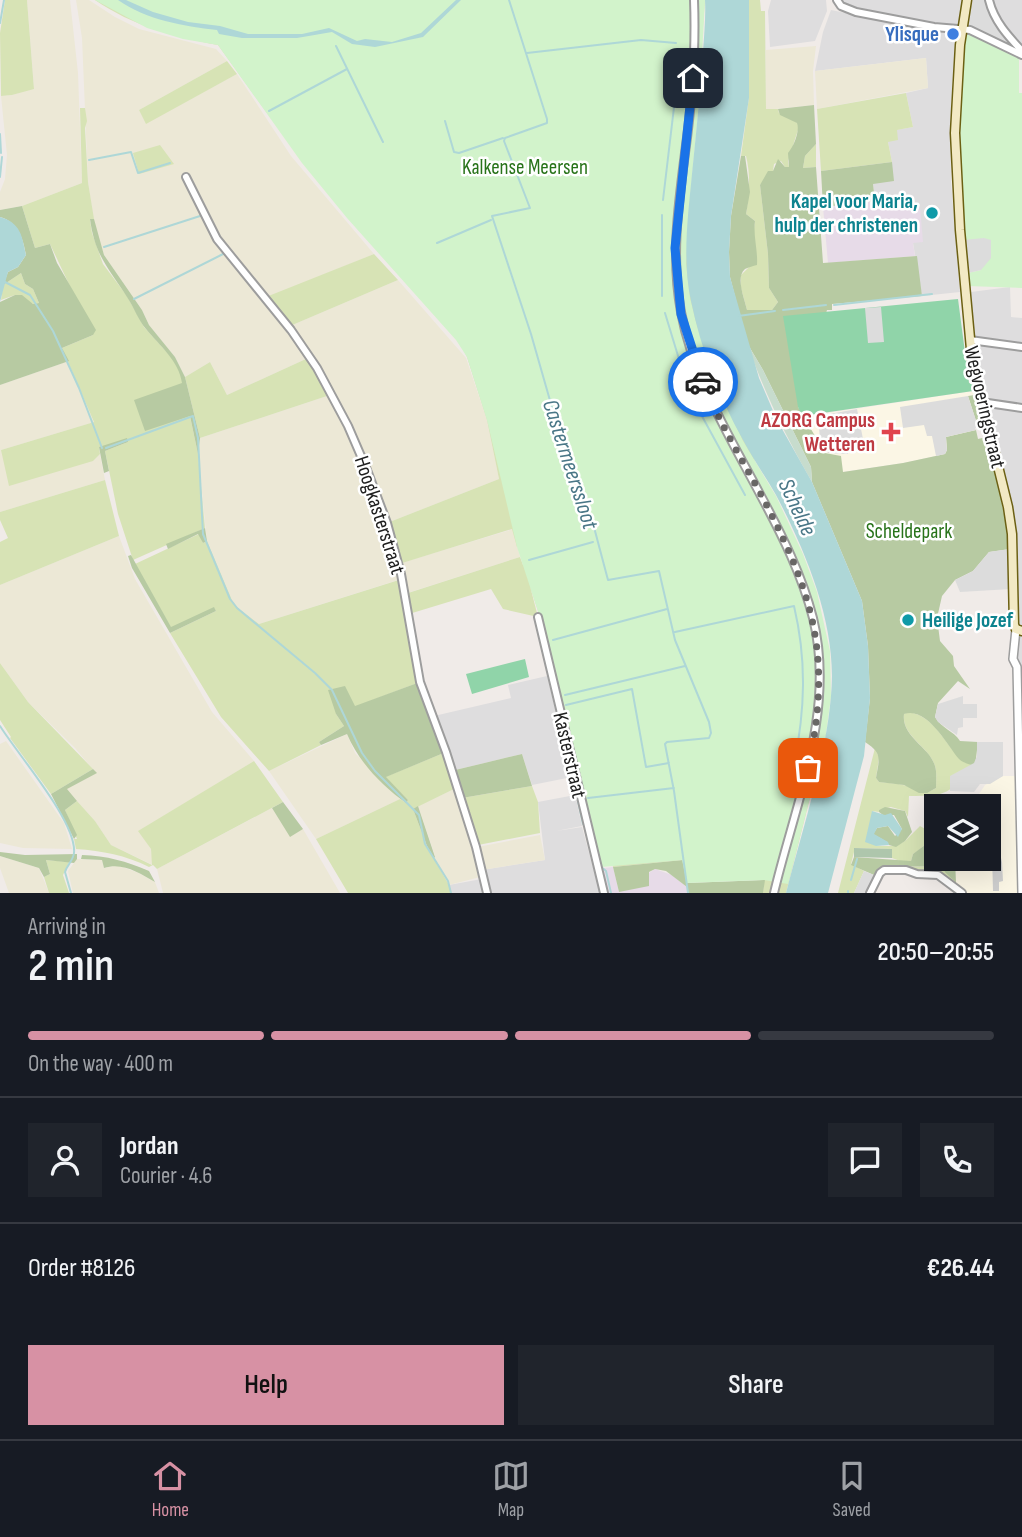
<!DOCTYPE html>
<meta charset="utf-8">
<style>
body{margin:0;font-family:"Sofia Sans Condensed",sans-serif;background:#20242c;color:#f1f3f6;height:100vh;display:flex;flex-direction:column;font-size:26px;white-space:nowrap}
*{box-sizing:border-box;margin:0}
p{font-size:23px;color:#9ea1a6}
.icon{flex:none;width:38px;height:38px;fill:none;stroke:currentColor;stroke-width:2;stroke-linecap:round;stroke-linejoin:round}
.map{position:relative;height:893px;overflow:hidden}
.details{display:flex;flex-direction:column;background:#171b24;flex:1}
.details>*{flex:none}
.fabs{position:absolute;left:924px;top:794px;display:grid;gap:14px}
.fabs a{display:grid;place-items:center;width:77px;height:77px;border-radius:0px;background:#171b24;box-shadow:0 7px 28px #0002;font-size:35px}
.pin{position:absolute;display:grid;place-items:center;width:60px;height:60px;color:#fff;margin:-30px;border-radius:14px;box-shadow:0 4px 10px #0006}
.courier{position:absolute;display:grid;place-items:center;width:70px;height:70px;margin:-35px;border:5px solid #1a73e8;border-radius:50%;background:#fff;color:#222;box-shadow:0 2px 9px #0007}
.overview em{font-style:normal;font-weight:600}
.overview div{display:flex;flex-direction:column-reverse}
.overview{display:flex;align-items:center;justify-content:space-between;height:119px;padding:0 28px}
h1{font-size:46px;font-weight:600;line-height:52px}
.bar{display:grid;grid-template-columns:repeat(4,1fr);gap:10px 7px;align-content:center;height:84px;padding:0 28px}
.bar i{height:9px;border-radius:5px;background:#363941}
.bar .on{background:#d791a4}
.bar p{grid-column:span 4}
.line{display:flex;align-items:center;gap:18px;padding:0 28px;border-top:2px solid #363941}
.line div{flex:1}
.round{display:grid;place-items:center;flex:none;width:74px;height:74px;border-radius:0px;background:#20242c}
.button{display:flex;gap:14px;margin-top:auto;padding:14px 28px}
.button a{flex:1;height:80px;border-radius:0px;background:#d791a4;color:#111;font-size:28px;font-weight:600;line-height:80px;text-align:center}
.button a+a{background:#20242c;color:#f1f3f6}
.menu{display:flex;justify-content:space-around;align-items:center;height:98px;border-top:2px solid #363941;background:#171b24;font-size:19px;color:#9ea1a6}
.menu a{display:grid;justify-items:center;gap:4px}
.menu .on{color:#d791a4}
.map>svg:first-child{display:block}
</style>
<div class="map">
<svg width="1022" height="893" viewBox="0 0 1022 893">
<rect width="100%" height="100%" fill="#f0ebe8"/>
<path fill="#deddde" d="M771 0H826L827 11 815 41 770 47 768 11Z
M840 0H964L959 25 951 27 852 8Z
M991 0H1022V47L1004 27Z
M831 10 955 35 950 126 951 182 960 292 922 296 913 243V209L910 197 875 200 873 184 892 162 888 142 896 130 913 127 906 93 928 88 926 58 815 71 823 32Z
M1010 287 1011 317 1022 318V893H1019L1015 776 1014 693 1018 636 1014 529 976 371 971 292Z
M547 676 567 757 582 826 556 831 582 827 600 893H452L449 885 487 878 482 870 545 860 538 802 575 795 572 777 532 785 522 754 451 771 434 716 511 698 508 685Z"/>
<path fill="#e7dbe8" d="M911 197 913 209 920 207 923 242 913 243 915 256 828 263 823 207Z
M613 867 619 892 655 869 672 875 687 887 688 893H604L597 869Z"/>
<path fill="#fbf6e5" d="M973 391 975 395 968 396 978 427 975 428 976 430 945 454 903 463 842 472 825 453 802 417Z
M1003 776H1015L1019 893H965L956 883 955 860 948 859H989V807H960V797L975 796 979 794 985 785Z"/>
<path fill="#cecece" d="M992 854H1000L1002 862 1003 881 999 882V891H993Z"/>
<path fill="#ece8d6" d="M27 0H70L78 73 82 183 22 206 0 210V192L5 179 7 155 1 96 12 95 34 88Z
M76 0H89L115 17 139 29 216 49 227 61 139 110 146 123 237 74 291 156 374 254 264 299 308 358 227 395 210 362 185 377 175 357 149 325 142 310 104 255 95 229 88 182 82 38Z
M816 46 813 71 814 105 766 110V50Z
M926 58 928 88 817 109 815 71Z
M398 280 466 358 487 420 499 479 387 523 358 445 290 326Z
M69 361 94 422 1 450 93 461 100 454 105 480 0 512V385Z
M330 395 369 481 398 564 513 529 520 557 404 594 401 579 259 624 238 608 232 600 207 541 198 454 200 438Z
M119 536 135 579 212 712 254 761 139 831 151 849 153 865 111 845 95 821 66 789 96 773 75 748 28 702 0 663V585Z
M347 734 355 753 400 799 316 839 269 771Z
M6 741 64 823 72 849 23 848 0 843V744Z
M454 789 472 848 540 835 545 860 482 870 484 876 449 885 434 858 435 856 418 806Z
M272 808 290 836 303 829 340 893H163L157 869Z
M0 856 39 868 49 893H9L0 868Z
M77 859 102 860 104 868 117 865 139 873 155 882 159 893H73L68 871Z"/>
<path fill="#d7e3b5" d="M5 0H27L34 89 12 95 1 96 0 33Z
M95 0H705L689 209 826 734 786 893H763L764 881 683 860 613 867 574 752 548 642 530 586 538 617 503 609 491 589 409 614 420 682 336 714 344 726 319 742 321 745 269 771 221 717 170 633 216 611 214 608 171 628 135 564 199 534 203 543 207 541 232 600 238 608 259 624 402 579 405 594 520 557 523 565 590 525 517 547 512 529 399 564 387 523 499 479 487 420 467 357 463 349V339L267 113 218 45C174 37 133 26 95 0Z
M749 0H760L761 11H765L766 109H778L779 113 798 123 799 127 788 161 789 167H785L781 161 774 164 773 171 760 185 768 254 769 288 778 302 772 310H747L741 288V275L757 259 753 236 755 221 746 214C749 195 751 176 746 156H741L749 97Z
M227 61 237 74 146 124 139 110Z
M906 93 913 127 897 130 898 140 888 142 892 162 821 171 817 109Z
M80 108H85L87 121 85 128 88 182 94 219 90 220 92 233 103 264 127 296 144 327 173 359 181 374 198 454 205 528 133 560 118 514 105 451 128 442 99 447 100 454 93 461 9 486 1 450 94 422 62 348 93 335 50 244 35 248 22 206 82 183Z
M816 144V167L803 168 805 156Z
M160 145 174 164 139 174 133 153Z
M374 254 398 280 290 326 266 297Z
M21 273 25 284 33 289 39 303 33 304 15 295 1 300 3 285Z
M308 358 330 395 200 438 185 377 210 362 227 395Z
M105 480 119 536 0 585V542L8 538 0 520V512Z
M0 663 28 702 93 769 51 794 10 738 11 737 0 720Z
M909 712C942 718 946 757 975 766 947 794 949 796 909 796L908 817 905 811 891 807 879 810V812L872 811 876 846H896L905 841 920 826 936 835V841L933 839C925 843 921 850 913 854L911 861H900L892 858V849L855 848 851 864 864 871 854 893H838L875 748 879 758 876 778 879 782C887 783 896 783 903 785 919 789 919 798 936 788 936 781 937 772 935 766 930 747 901 736 904 714Z
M446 752 454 789 413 809 427 846 449 885 452 893H348L316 839 400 799 406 803 408 800 385 777Z
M254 761 283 802 157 869 153 865 149 867C125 855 103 851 76 849L74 839H77L65 810 77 801 95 821 111 845 152 865 151 849 138 831Z
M532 786 538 802 540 833 478 845 462 798Z
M46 860 69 862 63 875 69 893H49L44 877 50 874Z
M943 866 954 882 938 873 892 867Z"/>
<path fill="#b7caa2" d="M814 105 816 144 805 156 803 168 816 167 823 263 917 256 922 296 832 304V310H827L798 407 825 453 841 456 843 472 903 463 945 454 947 450 946 437 976 430 978 439 986 437C997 474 1004 511 1010 549L989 552 973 571 955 580 942 596 937 618 940 641 953 656 954 666 970 689 958 681 938 703 935 717C941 728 954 731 960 741L978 742 975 766C969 764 963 763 959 759 947 745 927 706 904 714 901 737 930 747 935 766 937 772 936 781 936 788L927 793H919L904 785 879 782 876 778C879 760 883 753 865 742L870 698 868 646 862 601 812 482 811 467 763 370 747 343 730 277 729 252 731 216 741 156H745L750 192 746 214 755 221C753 236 758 250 757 265 753 266 749 267 745 269 735 277 745 300 747 310H772L778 302 769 288 768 254 760 185 768 171H773L778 159 785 167H789L788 153C794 146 800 131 797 123L780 115 778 109Z
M892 162 894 181 873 184 875 201 823 207 821 171Z
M22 206 35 248 50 244 57 263 96 330 93 335 62 348 69 361 0 385V302L15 295H22L33 304 39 303 33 289 25 284 21 273 3 285 8 272 18 267 26 255C23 238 18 222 0 217V210Z
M90 219H94L104 255 142 310 149 325 175 357 185 377 200 438 198 454 190 416 145 431 134 400 182 383C179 361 160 346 146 329 138 320 134 307 127 297 108 267 95 256 90 219Z
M975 395 983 426 978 427 968 396Z
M127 438 128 442 105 451 109 471 104 473 99 447Z
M205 528 207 541 203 543 198 534 168 549 166 544Z
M131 555 171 627 214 607 216 611 170 633 132 568 128 556Z
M420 682 446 752 386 777 408 800 406 803C381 785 359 762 347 734L321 745 319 742 344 726 336 714 328 690 345 686 355 706Z
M522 754 532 786 462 798 451 771Z
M93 769 97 773 67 789 77 801 65 810 77 835 74 839 51 794Z
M283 802 303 829 290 837 272 808Z
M418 806 435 857 434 858 427 846 413 809Z
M885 807 905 811 912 832 905 841 896 847 889 845 887 842 873 834 877 828 888 826 895 836 902 829 894 815H883L879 812V810Z
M933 839 936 841V859L955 860 956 883 945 872 943 866 884 867 877 870 874 875 851 865 854 857 911 861 913 854Z
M0 852 25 855 77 854V859L74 863 46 860 50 874 44 877 39 868 0 856Z
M82 855C107 856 126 861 149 871L155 882C139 873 123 862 104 868L102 860 81 859Z
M683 860 687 883 765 880 763 893H688L687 887 666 871 655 869 649 872V886L619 892 613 867Z"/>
<path fill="#c7dccd" d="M747 343 763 370 811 467 812 482C786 437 764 392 747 343Z"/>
<path fill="#aec6ac" d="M854 848 892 849V858L854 857Z"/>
<path fill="#d2f3cb" d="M95 0H705L700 92 689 209 686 264 690 298 697 326 718 387 743 441 776 496 803 554 817 592 830 651 831 697 826 734 788 884 764 880 687 883 682 860 601 867 593 842 548 642 517 547 487 420 467 357 456 340 347 218 302 163 218 45 183 39 147 28Z
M964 32 975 33 1019 55V93H1022V288L967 286 968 273 981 270 963 240 958 154Z"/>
<path fill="#90d4a9" d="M958 299 969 383 972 384 973 391 802 416 798 407 783 316Z
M525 659 529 677 472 694 466 674Z"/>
<path fill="#dcdcdc" d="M973 0H987L989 12 999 29 1016 49 966 26Z
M984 238 991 240V258L981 270 968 273 963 240Z
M881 307 884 342 868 343 865 308Z
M968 396 978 427 975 428 976 430 946 437 947 450 945 454 936 456 932 436H927L924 425 903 428 900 407Z
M857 409 864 444 848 448V454L828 453 820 439 818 416Z
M1010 549 1011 589 960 592 955 580 973 571 989 552Z
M963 696V704H977V718H963V727L958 728 957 735 938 722 935 717 938 704Z
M977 742H1003V776L990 784H980L974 792 950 791V776L974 763 977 756Z
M864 871 874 875 867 893H854Z"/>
<path fill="#aed7d7" d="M118 0H126L153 12 188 22 220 26 248 34H302L329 28 357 41 365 39 392 42 421 33 456 0H461L423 37 375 47 352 44 332 32 297 38H242L219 34 217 30C183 26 146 20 118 0Z
M705 0H749V98L731 216 729 252 730 277 759 378 777 420 812 482 862 601 868 646 870 698 864 756 828 893H786C803 826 831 744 832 676 832 614 804 548 776 495 765 476 753 459 743 440 719 397 701 349 691 301 682 260 688 216 692 174 696 134 700 94 703 53 704 35 706 17 705 0Z
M0 217C21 223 22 236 26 255L18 267 8 272 0 302Z
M872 811 885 815 891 813 902 829 898 837 888 826 877 828 874 834 888 842 889 845 876 846 865 842Z"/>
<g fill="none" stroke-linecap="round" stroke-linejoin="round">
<path stroke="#aed7d7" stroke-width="2" d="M509 0 547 119V123L505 138 504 141 530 208 492 216 531 334 565 453 595 531 608 580 659 571 675 640 709 722 711 733 709 738 667 742 665 744 674 791 688 893
M0 23 4 0
M336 46 383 142
M527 53 641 40 676 43
M269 111 347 69
M445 121 454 152 459 153 503 138
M0 134 1 153
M89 160 131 152 138 173 170 163
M0 177 2 157
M663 200 679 65
M662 215V296
M437 243 491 220
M104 247 200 216
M5 282 30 295 53 331 79 388 102 448
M134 299 223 254
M834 305 932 294
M783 310 826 305
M665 313 682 369 697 407 745 495
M738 316 775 311
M775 415 792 413
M106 448 193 416 198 438 203 534 230 599 237 608 315 673 332 690 362 753 375 771 419 815 425 844 448 881 451 893
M529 560 593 542
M675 632 794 606C807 661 805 710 794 765
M553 640 667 609
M548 642 551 660
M565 695 685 666
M555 702 572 773
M566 705 632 689 646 767 669 763
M565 716 577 765
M0 726C18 755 77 822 74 853 73 861 67 865 65 872L71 893
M573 778 583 824
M588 798 674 788
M600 866 606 871 611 893
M851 880 857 859
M848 893V891"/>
<g stroke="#9d9d9d" stroke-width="10">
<path id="minor" d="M694 0C696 51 692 102 685 153 678 207 671 258 681 312 693 378 730 437 761 496 782 535 802 575 813 618 836 711 795 804 774 893
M837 0 841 6 856 12 934 27 970 30 1022 55
M989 0C994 21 1008 36 1022 51
M186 177 217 239 291 330 317 368 348 426 367 470 387 523 401 574 420 682 446 752 476 847 487 893
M970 340 1022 347
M981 402 1022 408
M538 617 604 893
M870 893 880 873 884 870H906L917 874 938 875 962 893"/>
</g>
<g stroke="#9d9d9d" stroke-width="10">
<path id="tertiary" d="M1016 629 1013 659 1017 667 1022 893"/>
</g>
<g stroke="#6c6013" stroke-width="11">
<path id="secondary" d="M967 0 960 45 955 133 960 230 972 360 1008 507 1012 534 1014 625 1016 629 1022 631"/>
</g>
<use href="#minor" stroke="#fff" stroke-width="6"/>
<use href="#tertiary" stroke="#fff" stroke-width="7"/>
<use href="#secondary" stroke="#f2e9c4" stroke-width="8"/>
</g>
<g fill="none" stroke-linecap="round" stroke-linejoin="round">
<path stroke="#696766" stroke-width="7" stroke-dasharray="0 12.6" d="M703 382C718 419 738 453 757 487 811 588 834 652 808 768"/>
<path stroke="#1a73e8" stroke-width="9" d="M693 78 675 248 681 314 703 382"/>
</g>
<circle fill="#3f7fe0" stroke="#fff" stroke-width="2.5" cx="953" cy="34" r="7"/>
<g fill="#0f9aa8" stroke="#fff" stroke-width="2.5">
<circle cx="932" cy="213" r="7"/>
<circle cx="908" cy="620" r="7"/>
</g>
<path fill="#e0444e" stroke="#fff" stroke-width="2.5" d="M887.5 421.5h7v7h7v7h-7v7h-7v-7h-7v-7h7z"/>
<g text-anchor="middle" stroke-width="5" stroke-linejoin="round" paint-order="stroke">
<g font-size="21" font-weight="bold" fill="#366cbe" stroke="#fff" text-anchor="end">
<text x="939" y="41">Ylisque</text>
</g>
<g font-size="21" fill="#28731a" stroke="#fff">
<text x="525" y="174">Kalkense Meersen</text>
<text x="909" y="538">Scheldepark</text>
</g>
<g font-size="21" font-weight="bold" fill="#0d838f" stroke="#fff" text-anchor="end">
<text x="918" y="208">Kapel voor Maria,<tspan x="918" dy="24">hulp der christenen</tspan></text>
<text x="922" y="627" text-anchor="start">Heilige Jozef</text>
</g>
<g font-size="21" fill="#202020" stroke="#fff">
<text transform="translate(985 407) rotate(77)" y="7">Wegvoeringstraat</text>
<text transform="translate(380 515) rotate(72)" y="7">Hoogkasterstraat</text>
<text transform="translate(570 755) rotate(77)" y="7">Kasterstraat</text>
</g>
<g font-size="21" font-weight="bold" fill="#be3a42" stroke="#fff" text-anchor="end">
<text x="875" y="427">AZORG Campus<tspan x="875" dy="24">Wetteren</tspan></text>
</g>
<g font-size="23" font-style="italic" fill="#4a7787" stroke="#fff">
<text transform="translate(571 464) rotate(72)" y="8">Castermeerssloot</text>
<text transform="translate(798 507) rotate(65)" y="8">Schelde</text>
</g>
</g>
</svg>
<div class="fabs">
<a><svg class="icon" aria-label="layers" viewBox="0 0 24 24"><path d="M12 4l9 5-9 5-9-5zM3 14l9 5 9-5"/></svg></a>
</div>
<div class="pin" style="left:808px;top:768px;background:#ea580c"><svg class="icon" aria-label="bag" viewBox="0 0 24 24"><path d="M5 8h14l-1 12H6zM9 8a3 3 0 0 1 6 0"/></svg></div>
<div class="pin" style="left:693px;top:78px;background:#1f2937"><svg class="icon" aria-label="home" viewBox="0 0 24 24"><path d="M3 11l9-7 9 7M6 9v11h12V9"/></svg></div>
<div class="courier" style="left:703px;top:382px"><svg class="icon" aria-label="car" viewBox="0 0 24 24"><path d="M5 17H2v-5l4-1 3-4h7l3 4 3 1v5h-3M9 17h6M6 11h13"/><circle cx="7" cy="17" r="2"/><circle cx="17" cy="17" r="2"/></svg></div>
</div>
<section class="details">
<div class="overview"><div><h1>2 min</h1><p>Arriving in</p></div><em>20:50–20:55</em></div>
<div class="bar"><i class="on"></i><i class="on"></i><i class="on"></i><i></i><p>On the way · 400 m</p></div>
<div class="line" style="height:126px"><a class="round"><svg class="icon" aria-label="person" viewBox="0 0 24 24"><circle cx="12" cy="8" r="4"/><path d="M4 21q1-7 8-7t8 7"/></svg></a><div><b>Jordan</b><p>Courier · 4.6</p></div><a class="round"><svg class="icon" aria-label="chat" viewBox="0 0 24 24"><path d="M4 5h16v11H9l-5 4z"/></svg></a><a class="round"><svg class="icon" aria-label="phone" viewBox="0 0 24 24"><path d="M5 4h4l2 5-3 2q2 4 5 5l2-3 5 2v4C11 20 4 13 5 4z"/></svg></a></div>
<div class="line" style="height:91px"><div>Order #8126</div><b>€26.44</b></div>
<div class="button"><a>Help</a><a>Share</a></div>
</section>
<nav class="menu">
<a class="on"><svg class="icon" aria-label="home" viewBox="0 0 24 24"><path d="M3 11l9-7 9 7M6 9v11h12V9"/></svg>Home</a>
<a><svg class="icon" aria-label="map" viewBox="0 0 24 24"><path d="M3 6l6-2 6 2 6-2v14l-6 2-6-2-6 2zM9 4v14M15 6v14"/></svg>Map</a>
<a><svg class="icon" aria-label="saved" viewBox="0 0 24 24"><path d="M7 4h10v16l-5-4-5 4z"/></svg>Saved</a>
</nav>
